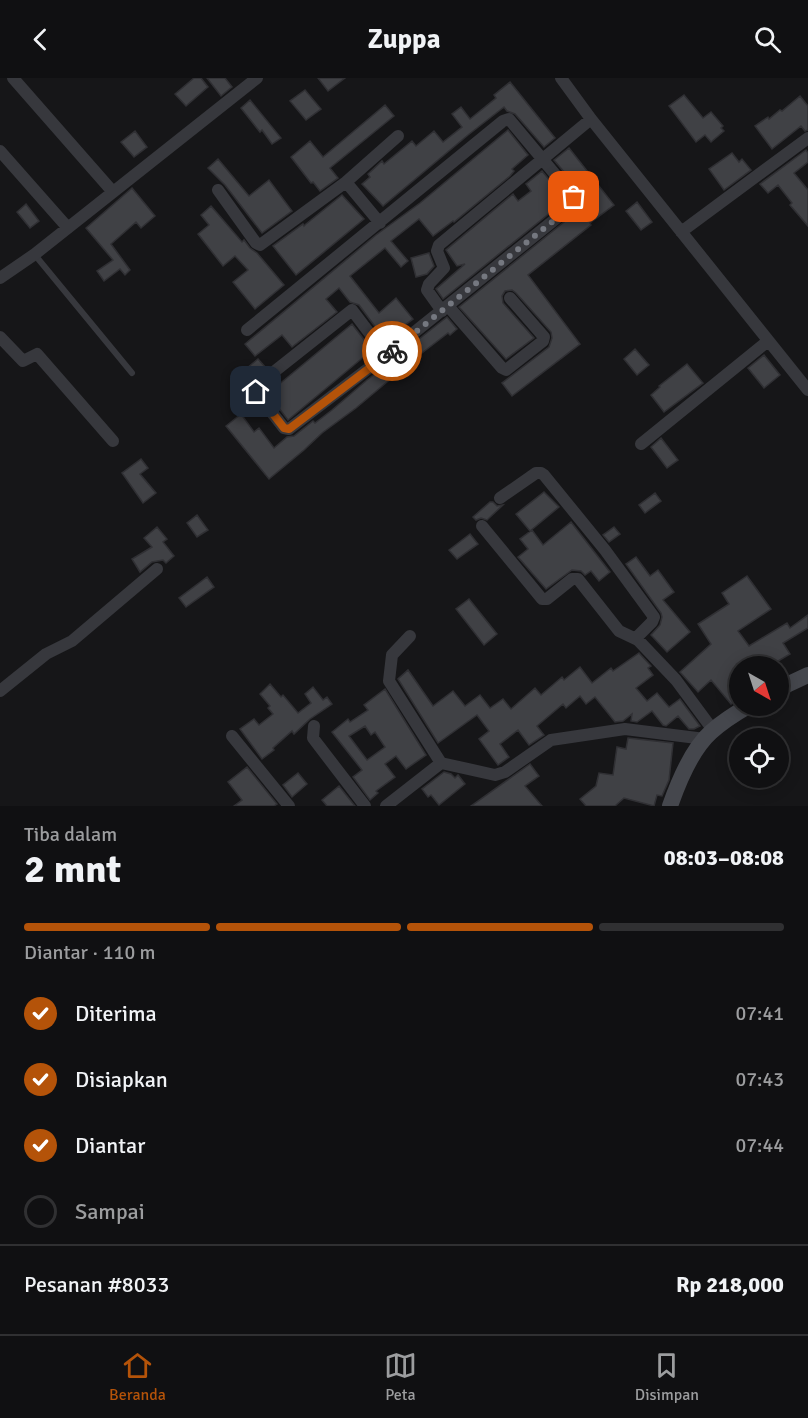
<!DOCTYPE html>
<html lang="id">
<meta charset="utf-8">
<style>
body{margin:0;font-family:Signika,sans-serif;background:#1e1e20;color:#f1f3f6;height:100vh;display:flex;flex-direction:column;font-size:22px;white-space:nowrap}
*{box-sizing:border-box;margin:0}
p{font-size:20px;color:#9c9d9f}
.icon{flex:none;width:33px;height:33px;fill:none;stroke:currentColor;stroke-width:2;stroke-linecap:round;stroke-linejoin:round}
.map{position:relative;height:728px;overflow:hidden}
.details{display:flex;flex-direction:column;background:#101012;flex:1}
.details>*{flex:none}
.needle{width:39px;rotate:141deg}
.controls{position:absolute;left:729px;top:578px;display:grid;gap:12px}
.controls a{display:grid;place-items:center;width:60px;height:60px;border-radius:50%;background:#101012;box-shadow:0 3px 15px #0003,0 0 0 2px #303032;font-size:30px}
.pin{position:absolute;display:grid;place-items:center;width:51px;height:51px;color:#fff;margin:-26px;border-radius:12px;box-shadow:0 3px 9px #0006}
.courier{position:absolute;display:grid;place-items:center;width:60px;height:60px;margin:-30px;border:4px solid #b45309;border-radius:50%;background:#fff;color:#222;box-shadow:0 2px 8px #0007}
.head em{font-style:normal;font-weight:700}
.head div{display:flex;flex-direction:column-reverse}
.head{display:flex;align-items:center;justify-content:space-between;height:102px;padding:0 24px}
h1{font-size:39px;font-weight:700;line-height:45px}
.bar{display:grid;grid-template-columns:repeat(4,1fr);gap:9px 6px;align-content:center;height:72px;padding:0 24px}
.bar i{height:8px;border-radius:4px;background:#303032}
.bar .active{background:#b45309}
.bar p{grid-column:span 4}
.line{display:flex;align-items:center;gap:15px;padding:0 24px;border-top:2px solid #303032}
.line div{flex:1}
ol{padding:0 24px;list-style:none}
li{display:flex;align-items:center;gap:18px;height:66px}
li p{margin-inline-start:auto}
li .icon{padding:6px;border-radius:50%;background:#b45309;color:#fff;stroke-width:4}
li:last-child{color:#9c9d9f}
li i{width:33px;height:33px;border:3px solid #303032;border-radius:50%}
header{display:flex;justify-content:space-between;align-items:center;height:78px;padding:0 24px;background:#101012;font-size:27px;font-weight:700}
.dock{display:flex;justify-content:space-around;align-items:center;height:84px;border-top:2px solid #303032;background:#101012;font-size:16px;color:#9c9d9f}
.dock a{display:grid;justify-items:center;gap:3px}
.dock .active{color:#b45309}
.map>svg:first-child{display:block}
</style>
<header><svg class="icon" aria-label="back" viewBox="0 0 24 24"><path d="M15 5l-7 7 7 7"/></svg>Zuppa<svg class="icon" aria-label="search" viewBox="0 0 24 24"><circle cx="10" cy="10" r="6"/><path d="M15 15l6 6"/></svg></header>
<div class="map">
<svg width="808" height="728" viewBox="0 0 808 728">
<rect width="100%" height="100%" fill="#161618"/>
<path fill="#404145" stroke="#303034" stroke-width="1.5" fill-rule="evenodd" d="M194 0H201L208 9 186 28 175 16Z
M207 0H225L232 9 221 18Z
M318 0H345L328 13Z
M510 4 555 60 544 69 515 36 507 33 504 29 468 57 383 128 362 106 370 99 368 96 382 83 384 86 412 63 416 68 434 53 443 64 462 49 452 36 461 29 470 41 496 20 494 17Z
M305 12 321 31 306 42 290 23Z
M684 17 703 40 711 34 723 48 721 50 724 53 711 64 705 57 696 64 669 28Z
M800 18 808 28V52L805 53 801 48 772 71 755 48 768 39 769 41 780 32 782 33Z
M250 22 281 60 272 66 262 52 260 54 241 30Z
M385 27 394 38 330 90 338 100 320 113 313 104 311 105 291 79 310 63 323 79Z
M508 52 528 77 512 91 514 93 510 98 454 144 453 143 433 158 419 141 391 163 408 183 401 189 385 170 350 198 379 235 396 220 413 241 385 262 359 227 350 224 339 210 326 221 337 234 292 269 282 257 255 278 245 266 376 157 420 125Z
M135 53 147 69 134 79 121 64Z
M569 70 614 127 590 145 591 147 528 197 580 266 512 318 502 305 549 269 552 260 551 254 516 215 512 212 505 213 502 218 503 225 534 260 506 281 459 229 580 131 583 122 581 114 554 82Z
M806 72 808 75V84L794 95 808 112V148L790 127 792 125 778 107 768 115 760 106Z
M732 75 739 84 742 81 751 92 724 112 709 91Z
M218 81 249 118 269 102 292 133 262 155 225 107 208 90Z
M542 93 566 122 443 221 436 211 465 186 457 188 446 172 513 116 518 123 531 113 526 106Z
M132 110 155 138 141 150 136 144 111 166 130 192 125 197 120 191 104 203 97 193 113 182 86 150Z
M342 117 364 141 296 197 273 168 303 146 304 148 306 146Z
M637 124 652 144 641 152 626 133Z
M26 126 39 143 30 150 17 134Z
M211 128 242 164 244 162 250 170 257 175 284 207 255 231 233 204 248 192 235 178 223 188 198 156 209 147 201 137Z
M429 175 434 188 427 196 416 199 411 180Z
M447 239 457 251 450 257 448 255 418 278 356 330 322 355 304 372 269 401 226 348 241 336 254 354 259 350 274 370 287 359 294 358 313 343 315 345 332 332 367 302Z
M352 246 372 272 288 342 265 312 274 304 277 308Z
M635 271 649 287 637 297 624 281Z
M764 277 780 297 764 310 748 290Z
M258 281 266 290 250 303 242 294Z
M687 286 703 305 664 334 651 317 660 309 659 308Z
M661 360 678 382 667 390 651 369Z
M141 381 148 390 140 396 156 415 143 425 122 395Z
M544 414 559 429 530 453 516 436Z
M655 415 661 423 645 435 639 427Z
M490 424H493L497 428 503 427 487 442 481 440 476 442 473 439Z
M197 437 208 452 197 459 187 445Z
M571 444 610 494 599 503 591 493 585 497 581 493 572 492 546 511 518 479 528 471 520 461 532 452 543 467Z
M157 449 167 461 163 464 174 478 166 485 163 482 152 484 140 494 132 481 152 469 144 460Z
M614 449 620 456 609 464 603 457Z
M470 456 478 466 457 481 449 472Z
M636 479 650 498 658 492 674 514 663 522 690 554 667 574 651 557 660 547 662 539 661 535 626 486Z
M747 498 771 531 738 553 749 568 787 545 790 550 808 537V550L783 565 790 576 778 583 781 588H740V621L731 626 711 602 698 614 680 594 711 566 698 546 729 526 722 515Z
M207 499 214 509 186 529 179 520Z
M469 521 497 556 484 567 456 531Z
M639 575 651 588 648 590 653 597 636 610 647 623 657 615 669 629 680 621 700 648 694 651H689L678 638 666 648 663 647 652 633 637 644 631 643 632 636 623 643 615 644 595 619 586 626 580 618 566 630 563 626 537 648 544 657 529 667 518 652 500 666 509 679 498 687 479 661 489 653 477 637 438 665 398 601 408 592 433 628 453 613 465 628 480 617 490 630 503 621 511 631 535 610 541 617 562 599 564 602 580 589 592 605 611 590 613 593Z
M270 606 281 619 283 617 298 635 311 625 305 616 313 609 323 622 327 619 332 626 310 641 294 656 292 653 273 670 274 672 262 681 240 651 254 641 259 647 273 636 268 630 270 628 260 616Z
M385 611 426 677 406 691 396 678 385 686 395 699 376 713 378 715 370 722 353 699 362 692 332 654 348 641 350 644 368 632 364 627ZM365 648 371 657 375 654 385 669 367 682 349 658Z
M628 660 673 665 669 702 662 718 657 717 654 728 624 720 615 728H586L580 721 596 708 599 695 613 697 617 669 626 671Z
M530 686 539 698 525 708 542 728H471Z
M247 689 277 726 274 728H234L242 722 228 704Z
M444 694 451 696 455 700 458 697 465 706 439 727 431 717 428 719 422 711Z
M298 695 307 706 292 719 283 707Z
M339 708 355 728H327L322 722Z"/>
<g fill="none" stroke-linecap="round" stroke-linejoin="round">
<path stroke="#37383d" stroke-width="6" d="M35 177 132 295"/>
<path stroke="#37383d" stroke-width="12" d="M13 0 113 114
M561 0 591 41 808 312
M0 73 68 150
M346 104 380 145
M218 112 256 165 260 167 346 104 398 58
M681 154 808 60
M0 200 35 176 257 0
M448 228 502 290 506 292 543 263 544 259 510 220
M442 233 427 212 429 206 444 190 437 173 439 167 591 41
M247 252 503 43 509 41 574 119 575 123 573 127 386 277 289 351 284 350 255 313 256 308 352 232 386 277
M0 259 23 283 37 276 113 363
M641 366 768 263
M500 420 536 395H541L544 397 605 472 654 539 652 544 636 560
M482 448 542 521H547L572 501H578L619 553 638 562 676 602 713 652
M410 558 392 577 389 603 441 685
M0 613 46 576 72 563 157 491
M314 648 313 660 316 664 365 728
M232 658 289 728
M386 728 441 685 495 697 505 694 551 662 625 651 705 661"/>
<path stroke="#45474d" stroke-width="16" d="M778 611 808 597
M670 728C678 705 692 671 711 654 723 643 736 635 750 627"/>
</g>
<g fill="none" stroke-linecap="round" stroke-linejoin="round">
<path stroke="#757880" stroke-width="6" stroke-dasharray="0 10.8" d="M392 273 573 127 575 123 574 119"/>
<path stroke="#b45309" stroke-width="8" d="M256 314 284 350 289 351 392 273"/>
</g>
</svg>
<div class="controls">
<a><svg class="needle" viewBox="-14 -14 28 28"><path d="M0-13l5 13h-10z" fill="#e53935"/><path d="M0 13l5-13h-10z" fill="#9c9d9f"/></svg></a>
<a><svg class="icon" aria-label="locate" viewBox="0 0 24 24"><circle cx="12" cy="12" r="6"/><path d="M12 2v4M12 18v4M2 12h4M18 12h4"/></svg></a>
</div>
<div class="pin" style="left:574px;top:119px;background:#ea580c"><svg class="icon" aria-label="bag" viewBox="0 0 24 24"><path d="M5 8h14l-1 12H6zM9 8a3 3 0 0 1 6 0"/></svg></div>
<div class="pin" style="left:256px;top:314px;background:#1f2937"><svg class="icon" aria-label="home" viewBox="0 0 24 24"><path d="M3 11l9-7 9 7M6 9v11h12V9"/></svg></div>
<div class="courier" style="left:392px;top:273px"><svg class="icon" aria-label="bike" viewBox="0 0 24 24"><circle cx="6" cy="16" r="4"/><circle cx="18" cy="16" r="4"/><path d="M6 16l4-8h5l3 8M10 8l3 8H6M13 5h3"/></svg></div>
</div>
<section class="details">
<div class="head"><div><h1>2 mnt</h1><p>Tiba dalam</p></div><em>08:03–08:08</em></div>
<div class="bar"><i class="active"></i><i class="active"></i><i class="active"></i><i></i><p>Diantar · 110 m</p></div>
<ol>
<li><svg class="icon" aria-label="check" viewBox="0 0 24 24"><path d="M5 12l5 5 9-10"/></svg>Diterima<p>07:41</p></li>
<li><svg class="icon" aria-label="check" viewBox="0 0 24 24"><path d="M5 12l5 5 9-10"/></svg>Disiapkan<p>07:43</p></li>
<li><svg class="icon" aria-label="check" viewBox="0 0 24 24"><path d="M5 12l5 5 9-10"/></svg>Diantar<p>07:44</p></li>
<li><i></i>Sampai</li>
</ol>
<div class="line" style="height:78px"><div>Pesanan #8033</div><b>Rp 218,000</b></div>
</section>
<nav class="dock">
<a class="active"><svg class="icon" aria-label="home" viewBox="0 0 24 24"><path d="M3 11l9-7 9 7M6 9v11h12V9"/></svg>Beranda</a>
<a><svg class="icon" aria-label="map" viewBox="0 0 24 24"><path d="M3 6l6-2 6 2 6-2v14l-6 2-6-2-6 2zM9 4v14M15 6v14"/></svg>Peta</a>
<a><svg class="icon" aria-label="saved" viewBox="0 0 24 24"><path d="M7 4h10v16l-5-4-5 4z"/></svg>Disimpan</a>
</nav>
